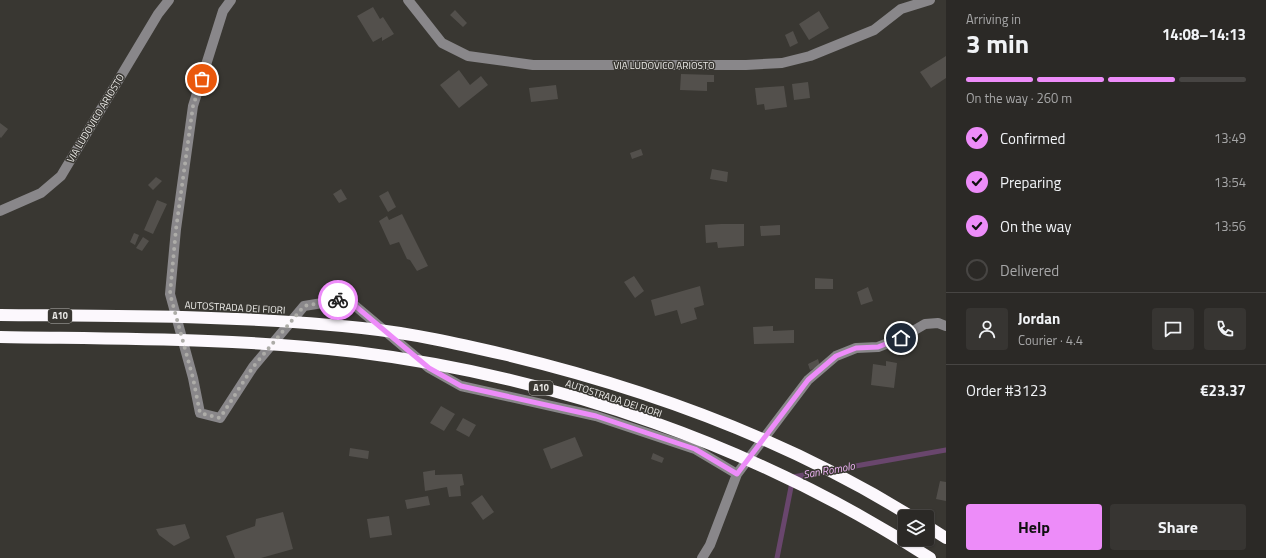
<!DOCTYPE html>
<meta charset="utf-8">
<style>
body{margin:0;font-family:"Titillium Web",sans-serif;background:#373532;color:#f1f3f6;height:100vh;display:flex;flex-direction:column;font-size:15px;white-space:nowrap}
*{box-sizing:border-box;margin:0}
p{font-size:13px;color:#a6a6a7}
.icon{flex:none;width:22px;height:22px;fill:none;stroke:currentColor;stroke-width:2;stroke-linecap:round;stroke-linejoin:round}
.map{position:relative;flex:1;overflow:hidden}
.drawer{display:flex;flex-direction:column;background:#2b2926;width:320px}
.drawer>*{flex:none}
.fabs{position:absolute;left:898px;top:510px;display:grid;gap:8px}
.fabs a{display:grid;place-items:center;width:36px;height:36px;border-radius:4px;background:#2b2926;box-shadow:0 1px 3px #0004,0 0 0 1px #474543;font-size:20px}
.pin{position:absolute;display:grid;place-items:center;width:34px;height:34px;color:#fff;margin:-17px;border:2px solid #fff;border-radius:50%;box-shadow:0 1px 4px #0007}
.courier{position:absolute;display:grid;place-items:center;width:40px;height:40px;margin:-20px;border:3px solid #ed8cf9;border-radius:50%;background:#fff;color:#222;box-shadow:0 1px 5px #0007}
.head em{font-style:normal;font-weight:700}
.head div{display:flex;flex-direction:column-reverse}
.head{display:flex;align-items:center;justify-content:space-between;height:68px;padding:0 20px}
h1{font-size:26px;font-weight:700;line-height:30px}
.bar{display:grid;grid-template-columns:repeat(4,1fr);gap:6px 4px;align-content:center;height:48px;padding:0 20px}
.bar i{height:5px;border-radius:3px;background:#474543}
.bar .active{background:#ed8cf9}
.bar p{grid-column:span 4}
.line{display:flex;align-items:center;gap:10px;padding:0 20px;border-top:1px solid #474543}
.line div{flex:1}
.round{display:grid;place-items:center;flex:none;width:42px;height:42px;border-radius:4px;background:#373532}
ol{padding:0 20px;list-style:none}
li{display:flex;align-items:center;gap:12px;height:44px}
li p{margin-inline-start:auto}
li .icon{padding:4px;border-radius:50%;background:#ed8cf9;color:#111;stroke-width:4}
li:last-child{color:#a6a6a7}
li i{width:22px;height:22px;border:2px solid #474543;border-radius:50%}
.cta{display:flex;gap:8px;margin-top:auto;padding:8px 20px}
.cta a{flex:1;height:46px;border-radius:4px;background:#ed8cf9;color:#111;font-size:16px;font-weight:700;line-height:46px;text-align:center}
.cta a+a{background:#373532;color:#f1f3f6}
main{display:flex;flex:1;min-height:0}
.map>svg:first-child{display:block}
</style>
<main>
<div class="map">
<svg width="946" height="558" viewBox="0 0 946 558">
<rect width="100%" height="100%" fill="#393732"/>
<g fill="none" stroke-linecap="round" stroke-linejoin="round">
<path stroke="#69466d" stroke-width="5" d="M833 470 946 450
M777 558 793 477 825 471"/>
</g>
<path fill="#53504c" d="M373 7 380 19 383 17 394 34 382 41V37L373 42 357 16Z
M455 10 467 23 463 27 450 15Z
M819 11 829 28 809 40 799 24Z
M793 31 798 43 790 47 785 35Z
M946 56V78L931 88 920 72Z
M459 70 470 85 481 76 488 85 459 108 440 85Z
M681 74 714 75V82H707V91L680 90Z
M808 82 810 98 794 100 792 84Z
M556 85 558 99 531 102 529 88Z
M784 86 787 107 765 110 764 104 757 105 755 88Z
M0 123 8 129 1 138 0 137Z
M641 149 643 155 632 159 630 153Z
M712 169 728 172 727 182 710 179Z
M156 177 162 181 153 190 148 185Z
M341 189 347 199 339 203 333 194Z
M388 191 396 207 388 212 379 196Z
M157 200 167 204 153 234 144 230Z
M402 214 428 266 417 271 410 260 407 259 399 242 390 245 379 221 387 216 389 220Z
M721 224H744V246L718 248 717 242 706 243 705 225Z
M780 225V235L761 236 760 226Z
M134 233 139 235 135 245 130 242Z
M143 237 149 241 142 251 136 248Z
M634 276 644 291 635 298 624 282Z
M815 278 833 279V289H815Z
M700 286 704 305 694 308 697 319 681 324 677 310 655 316 651 300Z
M868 287 873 301 861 305 857 292Z
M773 326V331L794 330V343L754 344 753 327Z
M818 359 820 366 810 370 808 364Z
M886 361 897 363 894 388 871 385 873 364 886 366Z
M441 406 455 414 444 431 430 423Z
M463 418 476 425 469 437 456 430Z
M575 437 583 456 551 469 543 449Z
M350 448 369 451 368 459 349 456Z
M653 453 664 458 662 463 651 459Z
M435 470V475L462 474 464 485 460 486 461 496 449 497 447 487 425 491 423 472Z
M940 481 946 482V501L936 499Z
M482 495 494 512 483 520 471 503Z
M428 496 430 505 407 509 405 500Z
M283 512 293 549 261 558H235L226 536 255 526 256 519Z
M389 516 392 535 370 538 367 519Z
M185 524 190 538 174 546 159 535 156 529Z"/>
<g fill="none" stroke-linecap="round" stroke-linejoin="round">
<path stroke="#89878a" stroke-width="10" d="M231 0 223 11 193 106 176 229 170 294 193 378 200 413 220 418 253 367 304 306 347 299 429 368 461 386 596 416 695 449 737 474
M408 0 442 43 468 56 533 65H746L782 63 810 56 874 30 901 9 930 0
M0 211 41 193 61 176 158 14 169 0
M702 558 710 545 737 474 808 380 836 356 856 348 878 347 901 338 925 324 938 323 946 326"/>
<path stroke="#fcf8fd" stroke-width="12" d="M0 315C121 316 242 315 362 328 411 333 459 344 507 355 649 389 788 440 912 517
M0 337C118 339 238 338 356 352 558 377 759 447 930 558
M927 526 946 538"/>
</g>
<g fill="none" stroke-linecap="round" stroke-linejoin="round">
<path stroke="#adaca8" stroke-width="4" stroke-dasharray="0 7.2" d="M202 79 193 106 176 229 170 294 193 378 200 413 220 418 253 367 304 306 338 300"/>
<path stroke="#ed8cf9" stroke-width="5" d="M338 300 347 299 429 368 461 386 596 416 695 449 737 474 808 380 836 356 856 348 878 347 901 338"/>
</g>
<g text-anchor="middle" stroke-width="3" stroke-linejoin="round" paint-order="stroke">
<g fill="#393732" stroke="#b6b5b1" stroke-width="1">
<rect x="48" y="309" width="24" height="14" rx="3"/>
<rect x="529" y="381" width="24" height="14" rx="3"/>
</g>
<g font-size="9" font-weight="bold" fill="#ecebe8">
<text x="60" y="319">A10</text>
<text x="541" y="391">A10</text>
</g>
<g font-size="10" fill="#ecebe8" stroke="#393732">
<text x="664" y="69">VIA LUDOVICO ARIOSTO</text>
<text transform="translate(95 118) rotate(-59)" y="4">VIA LUDOVICO ARIOSTO</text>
<text transform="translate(235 307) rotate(3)" y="4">AUTOSTRADA DEI FIORI</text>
<text transform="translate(614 398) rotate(18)" y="4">AUTOSTRADA DEI FIORI</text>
</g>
<g font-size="11" font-style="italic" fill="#eeb2f5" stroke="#393732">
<text transform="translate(829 470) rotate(-10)" y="4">San Romolo</text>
</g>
</g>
</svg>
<div class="fabs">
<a><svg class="icon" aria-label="layers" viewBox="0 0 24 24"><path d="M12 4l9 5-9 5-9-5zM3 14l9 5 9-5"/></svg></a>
</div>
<div class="pin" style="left:202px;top:79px;background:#ea580c"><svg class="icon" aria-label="bag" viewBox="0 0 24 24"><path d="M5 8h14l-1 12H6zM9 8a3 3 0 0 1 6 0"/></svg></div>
<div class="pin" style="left:901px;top:338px;background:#1f2937"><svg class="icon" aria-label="home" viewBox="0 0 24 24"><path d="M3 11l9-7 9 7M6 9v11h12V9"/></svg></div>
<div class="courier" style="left:338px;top:300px"><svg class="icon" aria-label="bike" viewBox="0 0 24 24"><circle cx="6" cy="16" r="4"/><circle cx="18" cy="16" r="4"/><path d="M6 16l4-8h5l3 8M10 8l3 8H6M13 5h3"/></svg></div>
</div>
<section class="drawer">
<div class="head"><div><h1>3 min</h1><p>Arriving in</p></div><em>14:08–14:13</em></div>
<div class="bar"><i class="active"></i><i class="active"></i><i class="active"></i><i></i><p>On the way · 260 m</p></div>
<ol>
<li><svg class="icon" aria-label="check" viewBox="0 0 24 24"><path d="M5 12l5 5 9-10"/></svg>Confirmed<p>13:49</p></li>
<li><svg class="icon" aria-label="check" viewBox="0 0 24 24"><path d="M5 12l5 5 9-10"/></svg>Preparing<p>13:54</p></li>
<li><svg class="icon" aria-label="check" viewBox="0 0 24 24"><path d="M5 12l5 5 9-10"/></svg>On the way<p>13:56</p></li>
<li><i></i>Delivered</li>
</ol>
<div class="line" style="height:72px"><a class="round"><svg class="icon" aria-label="person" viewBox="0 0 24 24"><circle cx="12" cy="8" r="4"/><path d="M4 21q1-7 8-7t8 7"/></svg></a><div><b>Jordan</b><p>Courier · 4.4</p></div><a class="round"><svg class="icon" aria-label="chat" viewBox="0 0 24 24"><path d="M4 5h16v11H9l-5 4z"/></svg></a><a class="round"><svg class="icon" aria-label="phone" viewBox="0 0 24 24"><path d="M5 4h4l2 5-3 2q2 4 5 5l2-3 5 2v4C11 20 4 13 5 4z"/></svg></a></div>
<div class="line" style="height:52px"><div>Order #3123</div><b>€23.37</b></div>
<div class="cta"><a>Help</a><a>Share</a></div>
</section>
</main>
